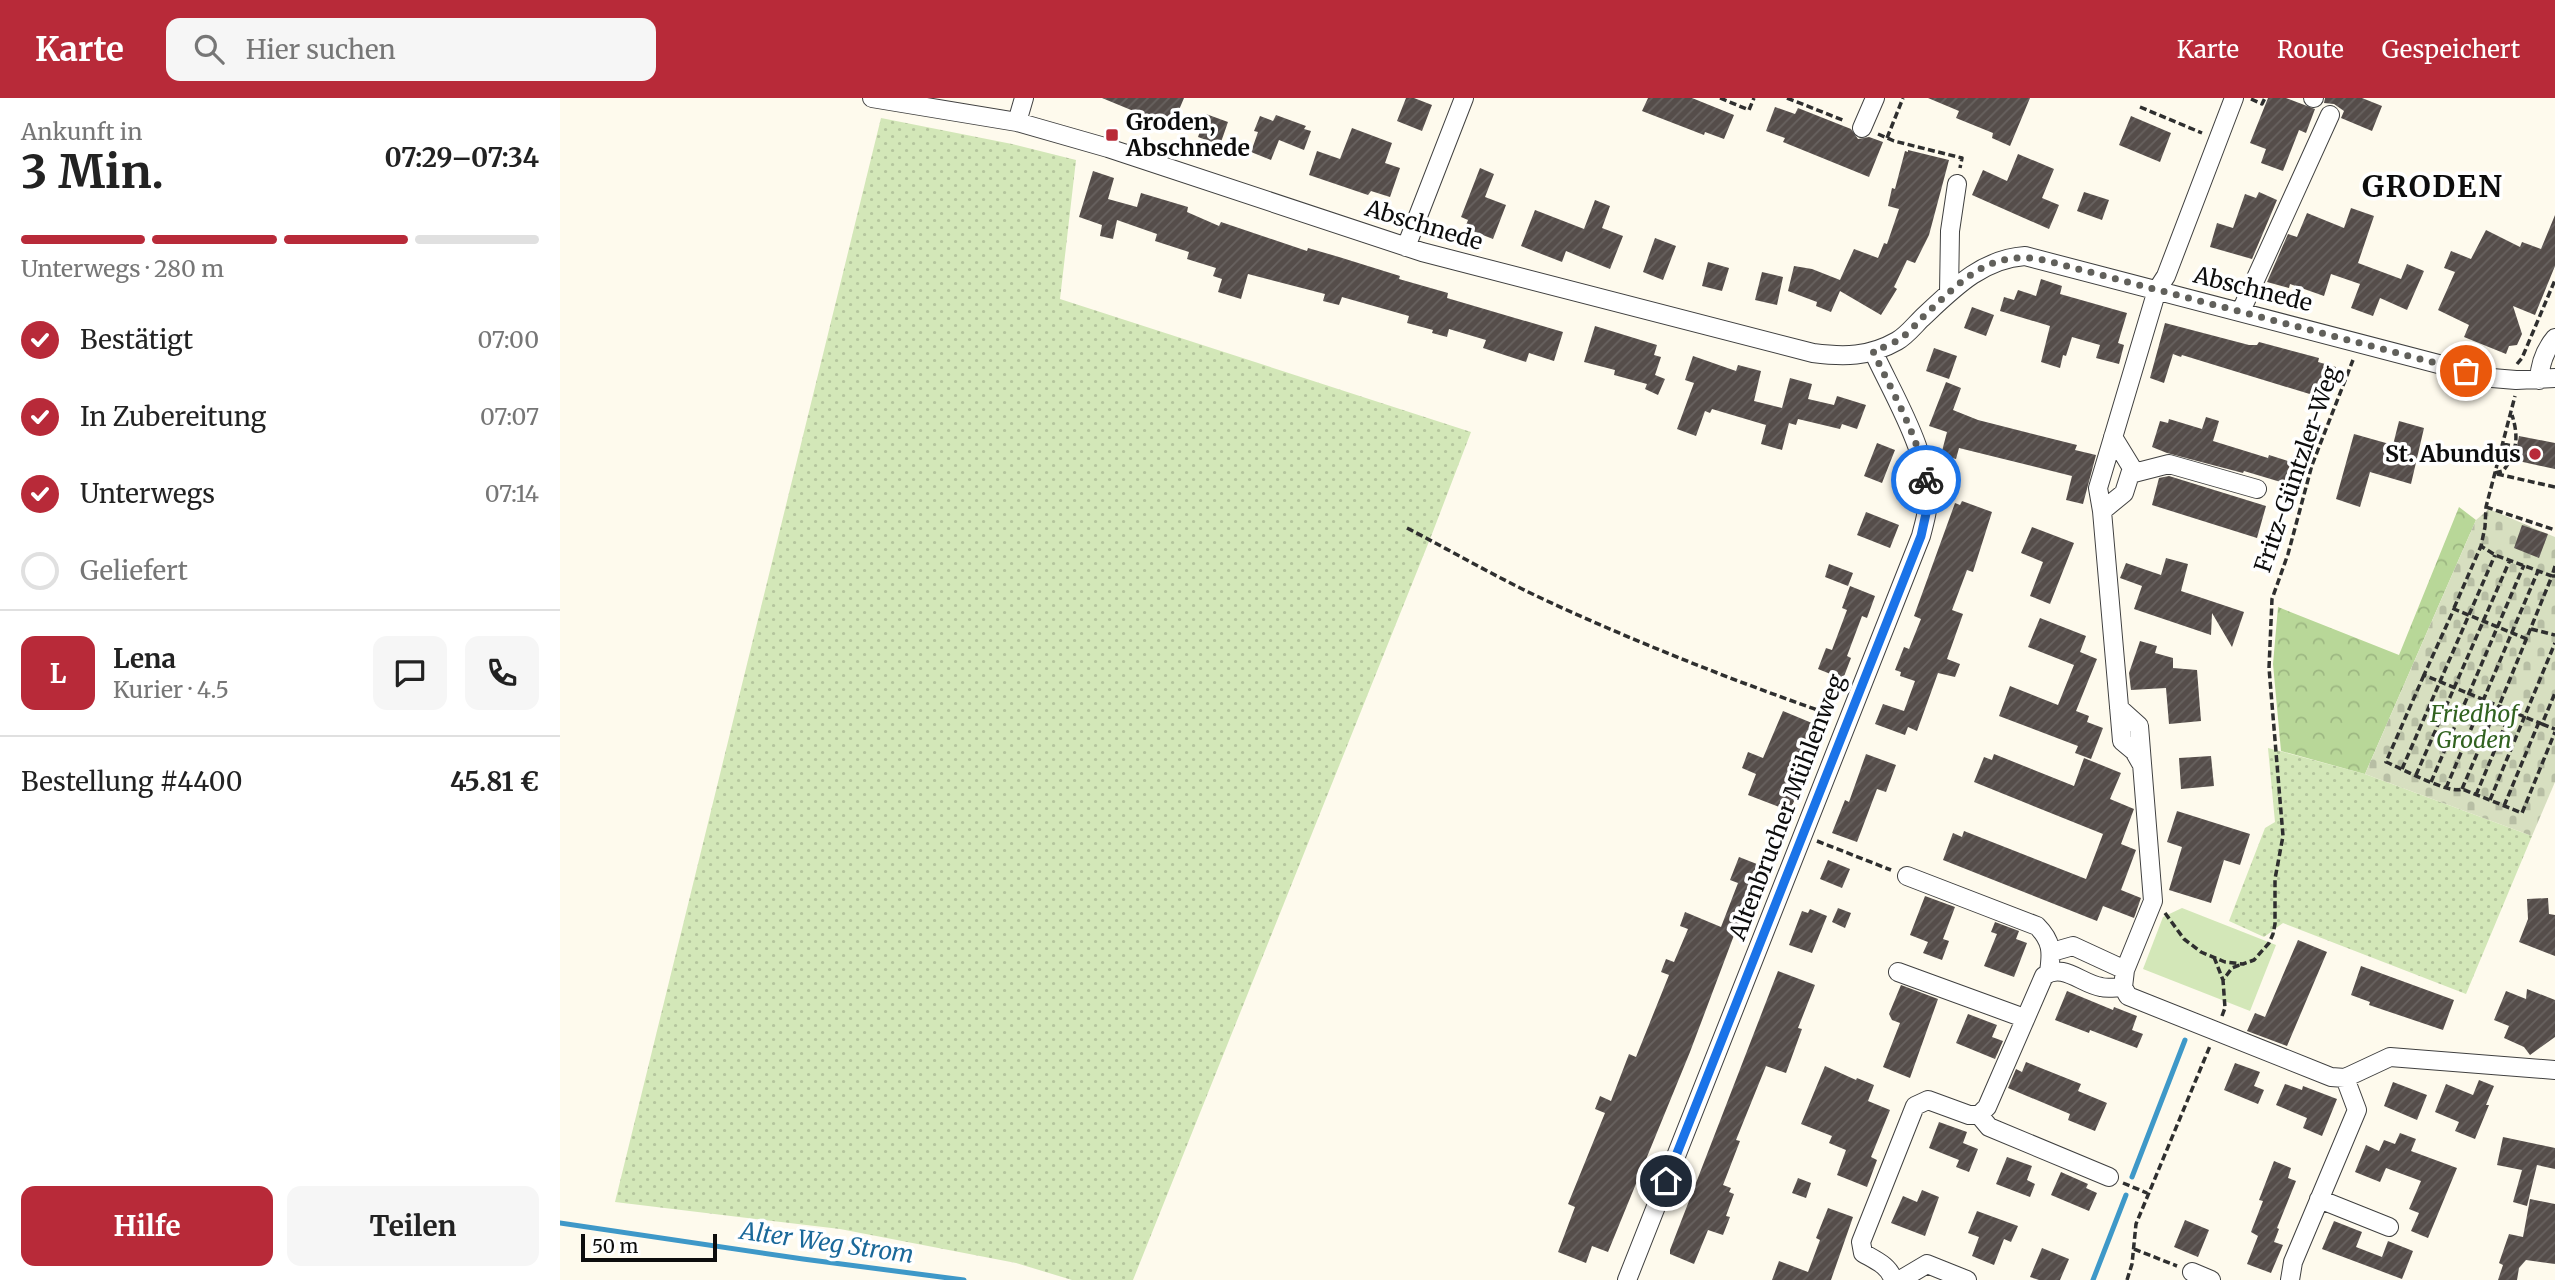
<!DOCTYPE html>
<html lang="de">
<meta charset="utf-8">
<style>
body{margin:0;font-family:Merriweather,serif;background:#f6f6f6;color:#222;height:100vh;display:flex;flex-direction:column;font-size:26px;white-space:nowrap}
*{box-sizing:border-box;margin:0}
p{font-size:23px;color:#767676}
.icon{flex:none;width:38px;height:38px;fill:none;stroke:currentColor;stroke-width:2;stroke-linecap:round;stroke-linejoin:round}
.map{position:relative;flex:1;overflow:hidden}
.panel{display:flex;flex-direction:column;background:#fff;width:560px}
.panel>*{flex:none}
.scale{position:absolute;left:21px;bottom:18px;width:136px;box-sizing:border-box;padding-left:7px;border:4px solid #0d0d0d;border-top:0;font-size:19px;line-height:24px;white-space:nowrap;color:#0d0d0d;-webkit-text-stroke:5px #fff;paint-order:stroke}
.pin{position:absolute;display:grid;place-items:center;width:60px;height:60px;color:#fff;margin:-30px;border:4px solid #fff;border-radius:50%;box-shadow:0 2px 7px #0007}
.courier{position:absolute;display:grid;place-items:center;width:70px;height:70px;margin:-35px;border:5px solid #1a73e8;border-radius:50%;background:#fff;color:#222;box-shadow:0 2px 9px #0007}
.headline em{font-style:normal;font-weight:700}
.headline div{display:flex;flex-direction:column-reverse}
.headline{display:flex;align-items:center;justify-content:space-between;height:119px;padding:0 21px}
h1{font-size:46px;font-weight:700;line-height:52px}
.bar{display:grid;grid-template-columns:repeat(4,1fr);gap:10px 7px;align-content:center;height:84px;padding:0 21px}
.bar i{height:9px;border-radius:5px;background:#e0e0e0}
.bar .on{background:#b82a39}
.bar p{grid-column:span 4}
.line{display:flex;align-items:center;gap:18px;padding:0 21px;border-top:2px solid #e0e0e0}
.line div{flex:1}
.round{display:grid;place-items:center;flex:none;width:74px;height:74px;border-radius:14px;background:#f6f6f6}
ol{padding:0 21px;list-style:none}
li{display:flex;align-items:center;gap:21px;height:77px}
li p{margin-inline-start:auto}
li .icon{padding:7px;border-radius:50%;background:#b82a39;color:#fff;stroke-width:4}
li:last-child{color:#767676}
li i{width:38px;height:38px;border:4px solid #e0e0e0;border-radius:50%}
.action{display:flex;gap:14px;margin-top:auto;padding:14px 21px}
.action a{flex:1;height:80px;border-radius:14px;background:#b82a39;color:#fff;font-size:28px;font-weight:700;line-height:80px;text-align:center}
.action a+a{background:#f6f6f6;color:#222}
header{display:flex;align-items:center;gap:42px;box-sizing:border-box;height:98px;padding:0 35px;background:#b82a39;color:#fff}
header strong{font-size:33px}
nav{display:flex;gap:38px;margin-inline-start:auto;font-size:24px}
.search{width:490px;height:63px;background:#f6f6f6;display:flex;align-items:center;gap:18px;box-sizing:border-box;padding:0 24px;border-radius:14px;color:#767676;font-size:26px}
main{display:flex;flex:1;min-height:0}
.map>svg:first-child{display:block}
</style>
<header>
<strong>Karte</strong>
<div class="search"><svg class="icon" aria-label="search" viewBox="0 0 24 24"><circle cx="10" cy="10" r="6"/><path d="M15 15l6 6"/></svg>Hier suchen</div>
<nav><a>Karte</a><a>Route</a><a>Gespeichert</a></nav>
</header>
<main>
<section class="panel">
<div class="headline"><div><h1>3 Min.</h1><p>Ankunft in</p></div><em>07:29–07:34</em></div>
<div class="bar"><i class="on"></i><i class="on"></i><i class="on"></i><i></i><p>Unterwegs · 280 m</p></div>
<ol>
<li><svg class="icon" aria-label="check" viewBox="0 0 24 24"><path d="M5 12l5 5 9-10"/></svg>Bestätigt<p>07:00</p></li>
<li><svg class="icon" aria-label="check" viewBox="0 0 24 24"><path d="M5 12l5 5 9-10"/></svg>In Zubereitung<p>07:07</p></li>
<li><svg class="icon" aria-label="check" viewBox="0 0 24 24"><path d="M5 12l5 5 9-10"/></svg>Unterwegs<p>07:14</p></li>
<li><i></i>Geliefert</li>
</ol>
<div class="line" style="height:126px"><b class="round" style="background:#b82a39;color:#fff">L</b><div><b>Lena</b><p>Kurier · 4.5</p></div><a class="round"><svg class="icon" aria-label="chat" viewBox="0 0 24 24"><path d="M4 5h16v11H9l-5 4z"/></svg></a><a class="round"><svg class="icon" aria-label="phone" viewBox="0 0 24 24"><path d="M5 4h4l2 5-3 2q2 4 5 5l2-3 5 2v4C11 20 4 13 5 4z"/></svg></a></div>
<div class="line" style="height:91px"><div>Bestellung #4400</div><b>45.81 €</b></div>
<div class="action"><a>Hilfe</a><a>Teilen</a></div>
</section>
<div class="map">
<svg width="1995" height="1182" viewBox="0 0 1995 1182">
<defs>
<pattern id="grass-dots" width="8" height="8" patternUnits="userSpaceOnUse" patternTransform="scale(1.75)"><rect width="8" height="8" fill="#d3e7b8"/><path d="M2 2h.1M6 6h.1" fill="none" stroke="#b4c59d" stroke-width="1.8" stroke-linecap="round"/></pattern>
<pattern id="forest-crowns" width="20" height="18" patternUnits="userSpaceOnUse" patternTransform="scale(1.75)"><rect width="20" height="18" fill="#b8d798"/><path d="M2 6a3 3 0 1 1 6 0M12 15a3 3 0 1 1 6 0" fill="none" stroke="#9db782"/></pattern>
<pattern id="cemetery-stones" width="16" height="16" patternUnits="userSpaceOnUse" patternTransform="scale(1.75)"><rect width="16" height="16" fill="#d7dfc0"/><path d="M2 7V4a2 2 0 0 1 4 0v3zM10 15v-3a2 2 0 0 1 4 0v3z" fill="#b7bea4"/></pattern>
<pattern id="building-hatch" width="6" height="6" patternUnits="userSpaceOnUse" patternTransform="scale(1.75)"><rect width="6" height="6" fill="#554d4a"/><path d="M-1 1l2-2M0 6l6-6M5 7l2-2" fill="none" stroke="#686260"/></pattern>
</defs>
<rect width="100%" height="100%" fill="#fefaed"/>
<path fill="url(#grass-dots)" d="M321 20 452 46 516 62 500 201 911 334 872 436 573 1182H512L456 1165 280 1131 55 1104Z
M1708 650 1805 676 1972 738 1906 896 1723 825 1704 839 1669 823 1705 730 1715 724Z"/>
<path fill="url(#forest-crowns)" d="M1899 409 1916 422 1805 676 1721 653 1713 566 1718 509 1839 557Z"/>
<path fill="url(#cemetery-stones)" d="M1929 411 1995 439V684L1972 738 1805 676 1916 422Z"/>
<path fill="#d3e7b8" d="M1622 810 1716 847 1690 913 1583 871 1603 819Z"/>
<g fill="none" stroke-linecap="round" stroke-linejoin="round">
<path stroke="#3e98c8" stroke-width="5" d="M1572 1079 1625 942
M0 1125 243 1161 404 1182
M1533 1182 1566 1097"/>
</g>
<path fill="url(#building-hatch)" d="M542 0H624L616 19 610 16 605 26Z
M846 0H854L872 7 862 33 837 23Z
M1088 0H1132L1174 17 1164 41 1145 34 1144 37 1082 13Z
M1368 0H1470L1450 48 1432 40 1433 35 1396 20 1399 13Z
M1708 0H1726L1755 11 1746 35 1739 32 1723 73 1701 65 1706 51 1690 45Z
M1765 0H1802L1822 8 1812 33 1781 20 1784 13 1774 6 1764 5Z
M1215 9 1235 16 1238 10 1291 31 1298 41 1309 39 1323 44 1309 79 1223 44 1225 40 1206 33Z
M646 16 668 24 660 47 638 39Z
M716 17 746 28 744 31 751 33 744 52 719 42 711 62 691 54 698 34 694 33 700 18 713 23Z
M1571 18 1611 35 1600 64 1559 47Z
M792 30 832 45 825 65 840 70 830 99 811 93 808 97 749 77 757 53 780 61Z
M1348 52 1389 62 1369 137 1355 165 1347 162 1334 189 1337 191 1321 217 1280 193 1271 214 1256 208 1257 204 1228 193 1234 168 1252 171 1280 182 1294 151 1318 160 1324 145 1327 146 1339 111 1328 108 1332 90 1335 91 1345 53 1348 54Z
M1458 56 1494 71 1482 100 1499 107 1489 131 1412 97 1423 72 1447 83Z
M920 70 934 76 925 99 946 107 933 141 905 130 908 122 901 119Z
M533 73 554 80 548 101 577 109 581 95 628 109 627 114 659 128 661 124 747 153 748 150 779 159 840 178 839 181 888 195 887 200 1003 234 994 263 969 255 966 264 923 250 926 242 889 231 887 239 872 235 873 232 847 225 849 218 782 199 779 207 763 203 765 196 688 176 681 201 658 194 662 181 653 178 656 170 627 161 629 154 595 143 597 136 557 122 553 141 540 138 542 127 519 119Z
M1524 94 1549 102 1542 122 1517 113Z
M1699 94 1717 102 1692 161 1650 149 1657 125 1673 130 1685 96 1696 100Z
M1035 102 1050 108 1042 130 1063 138 1050 171 1006 153 1002 164 961 148 975 112 1024 131Z
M1791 110 1814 118 1798 165 1841 181 1847 166 1864 173 1847 212 1820 200 1813 218 1791 210 1800 186 1771 176 1764 198 1730 186 1729 190 1707 184 1728 136 1737 139 1747 115 1784 130Z
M1995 117V168L1975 217 1953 208 1962 236 1957 247 1949 248 1946 256 1904 239 1909 227 1878 212 1895 174 1884 170 1891 153 1911 161 1926 132 1960 149 1962 144 1981 151Z
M1095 140 1116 148 1103 182 1083 174Z
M1148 164 1169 170 1162 193 1142 188Z
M1202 174 1223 179 1217 207 1195 202Z
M1481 181 1502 188 1500 196 1567 215 1558 245 1564 247 1559 266 1536 260 1540 247 1512 239 1506 258 1503 257 1500 270 1481 264 1490 228 1440 213 1444 199 1454 202 1458 192 1476 198Z
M1412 209 1434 217 1426 238 1404 230Z
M1605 225 1689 247H1697L1699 244 1759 260 1758 264 1776 269 1766 301 1622 257 1621 259 1613 256 1604 285 1590 280Z
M1035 228 1097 247 1094 257 1101 259 1095 277 1105 281 1098 297 1085 291 1087 286 1054 277 1055 272 1024 264Z
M1374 250 1397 258 1389 281 1366 273Z
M1133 258 1176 273 1178 267 1201 273 1194 303 1222 310 1230 280 1252 286 1248 301 1274 307 1277 298 1306 307 1297 331 1282 326 1280 331 1238 321 1236 327 1229 325 1222 352 1201 346 1206 327 1152 311 1150 315 1145 313 1136 338 1117 331 1134 285 1125 282Z
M1386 284 1401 290 1393 312 1418 322 1517 347 1515 352 1536 357 1523 406 1506 402 1512 378 1399 350 1396 361 1381 357 1387 334 1369 328Z
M1646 319 1659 323 1653 343 1708 360 1709 357 1731 364 1724 385 1684 373 1683 375 1607 355 1592 349 1600 323 1608 325 1609 321 1642 331Z
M1839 323 1864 330 1851 386 1810 374 1800 409 1776 401 1794 336 1833 347Z
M1959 338 1995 345V371L1954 362Z
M1317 345 1335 352 1322 385 1304 378Z
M1609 378 1706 408 1697 440 1592 407 1599 380Z
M1402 403 1432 414 1413 474 1407 472 1392 512 1403 516 1387 561 1400 566 1395 579 1378 575 1357 633 1348 629 1345 637 1315 626 1323 606 1344 613 1355 583 1340 578 1341 574 1335 572 1344 549 1349 551 1361 521 1354 518 1395 405 1400 407Z
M1306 414 1339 427 1330 450 1297 437Z
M1962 427 1988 436 1979 460 1954 450Z
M1472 429 1514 445 1490 506 1470 498 1483 464 1461 455Z
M1606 460 1628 466 1621 493 1684 514 1672 549 1652 515 1651 537 1574 511 1582 488 1560 480 1566 465 1601 477Z
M1269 466 1293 475 1288 488 1265 479Z
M1290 488 1315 498 1307 520 1302 518 1287 558 1291 560 1283 581 1258 571 1266 550 1272 552 1287 512 1282 510Z
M1480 520 1526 538 1520 554 1537 561 1516 613 1529 618 1527 624 1543 630 1531 661 1515 655 1518 648 1439 618 1450 588 1498 607 1514 567 1468 549Z
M1580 543 1597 548 1595 555 1613 560V570L1637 572 1641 623 1609 626 1606 590 1571 592 1569 575Z
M1223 613 1264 630 1230 713 1188 697 1196 676 1182 670 1188 654 1203 660Z
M1306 656 1336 667 1326 694 1317 691 1297 744 1272 735 1285 702 1289 704Z
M1434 656 1514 688 1524 660 1561 675 1550 701 1574 711 1561 746 1576 752 1561 792 1581 800 1574 820 1543 808 1537 823 1383 762 1393 735 1402 739 1404 733 1526 781 1543 736 1414 684 1424 659 1432 662Z
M1651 658 1654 688 1621 691 1619 660Z
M1617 713 1690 736 1680 767 1664 762 1651 805 1609 792 1622 749 1607 744Z
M1179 759 1207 770 1185 826 1179 824 1130 954 1048 1154 1032 1148 1026 1165 998 1154 1015 1109 1008 1106 1045 1015 1035 1011 1040 998 1051 1003 1069 956 1076 959 1109 877 1101 874 1106 861 1114 864 1128 831 1120 828 1125 814 1161 829 1178 785 1170 782Z
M1268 762 1290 771 1282 790 1260 781Z
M1365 798 1395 809 1383 841 1389 843 1382 862 1363 855 1368 844 1350 837Z
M1988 800 1989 816 1995 817V858L1959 844 1968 821 1967 801Z
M1278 810 1291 815 1285 830 1272 824Z
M1250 811 1267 818 1252 855 1229 847 1242 813 1248 815Z
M1435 824 1459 833 1456 841 1467 845 1454 879 1424 868 1437 836 1431 834Z
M1738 842 1767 854 1727 948 1687 933 1695 915 1705 919Z
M1801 868 1894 902 1883 932 1809 907 1810 904 1791 897Z
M1218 873 1255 887 1238 930 1242 931 1226 975 1206 968 1176 1042 1180 1043 1163 1087 1171 1090 1169 1094 1174 1096 1166 1118 1170 1119 1163 1137 1148 1132 1134 1166 1110 1156V1152Z
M1341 887 1378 901 1350 980 1323 969 1340 925 1332 922 1329 916Z
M1967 891 1995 902V939L1970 957 1964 949 1944 940 1949 928 1934 922 1946 893 1966 901Z
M1507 893 1553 912 1554 909 1577 918 1572 932 1583 936 1577 950 1530 932 1529 935 1495 922Z
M1408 916 1437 927 1432 939 1443 943 1435 961 1396 945Z
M1466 964 1521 986 1518 993 1547 1005 1535 1033 1508 1022 1510 1016 1448 990 1456 971 1462 974Z
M1675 965 1700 974 1694 988 1704 992 1698 1006 1664 992Z
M1265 968 1296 982 1297 980 1314 987 1308 1003 1330 1012 1311 1059 1317 1062 1307 1089 1277 1077 1286 1052 1269 1045 1272 1038 1241 1026Z
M1919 982 1934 988 1926 1007H1929L1915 1041 1895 1033 1899 1024 1875 1014 1886 986 1913 997Z
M1833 984 1867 997 1857 1022 1824 1008Z
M1725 986 1742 992 1743 988 1777 1001 1762 1038 1743 1030 1747 1020 1716 1007Z
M1379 1024 1407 1034 1403 1045 1418 1051 1409 1074 1396 1069 1399 1062 1369 1050Z
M1840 1035 1856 1041 1851 1053 1897 1070 1868 1140 1851 1133 1859 1115 1849 1111 1861 1083 1826 1070 1820 1084 1795 1074 1806 1047 1819 1053 1824 1042 1835 1046Z
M1943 1039 1995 1050V1071L1977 1067 1967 1108 1953 1104 1962 1072 1937 1067Z
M1447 1059 1472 1068 1467 1082 1475 1086 1470 1099 1436 1086Z
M1714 1063 1731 1070 1728 1080 1736 1083 1717 1130 1719 1131 1714 1144 1723 1147 1711 1175 1687 1166 1698 1138 1691 1134 1703 1103 1699 1102Z
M1501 1074 1528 1086 1526 1090 1537 1095 1529 1113 1491 1097Z
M1238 1080 1251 1085 1246 1100 1232 1095Z
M1362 1092 1379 1099 1365 1138 1331 1125 1343 1098 1357 1104Z
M1970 1101 1995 1106V1166L1966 1162 1959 1170 1957 1182H1938L1943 1167 1939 1165 1949 1136 1963 1139Z
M1268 1110 1293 1119 1271 1182H1212L1219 1163 1248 1174 1260 1142 1256 1140Z
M1417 1113 1458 1128 1451 1144 1444 1141 1434 1167 1412 1158 1419 1139 1408 1135Z
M1625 1122 1649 1132 1638 1159 1614 1149Z
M1774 1123 1802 1134 1796 1149 1822 1159 1828 1143 1853 1153 1842 1181 1762 1151Z
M1482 1150 1509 1161 1500 1182H1479L1470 1179Z"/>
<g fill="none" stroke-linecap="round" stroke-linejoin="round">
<g stroke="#404040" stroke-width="20">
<path id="minor" d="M312 0 457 24 548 50 862 154 1253 255C1284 259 1309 259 1337 243 1346 238 1354 228 1361 221 1392 192 1421 161 1465 158L1932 280 1956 282 1995 280
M1753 0H1754
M457 24 464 0
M1302 30 1315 0
M846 149 904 0
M1389 195 1390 133 1397 86
M1681 213 1770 17
M1979 282C1980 266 1984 253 1995 240
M1570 376 1609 366 1697 391
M1542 413 1564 395 1572 370 1553 339
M1559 610 1579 628 1593 803 1565 872 1563 889 1568 898 1771 979 1785 980 1830 959 1995 972
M1582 667 1574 653 1562 643 1542 413 1538 390 1597 192 1606 178 1674 0
M1347 778 1477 828C1492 843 1492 854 1489 874
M1492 854 1513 848 1565 872
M1338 874 1464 920
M1419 1017 1429 1029 1549 1079
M1759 1101 1829 1129
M1632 1174 1651 1182
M1067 1182 1361 438C1363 430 1366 420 1367 412 1374 362 1333 297 1313 253
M1333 1182C1330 1168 1315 1162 1303 1155L1301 1144 1355 1008 1368 1002 1409 1017H1419L1427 1009 1484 878C1502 864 1522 886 1541 889 1548 891 1556 889 1563 889
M1340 1182 1367 1166 1407 1182
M1730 1182 1733 1164 1797 1012 1785 980"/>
</g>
<path stroke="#2f2f2f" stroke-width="3.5" stroke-dasharray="7 3.5" stroke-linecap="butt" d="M1160 0 1189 12 1194 0
M1227 0 1285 23
M1691 1 1702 6 1705 0
M1580 9 1642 35
M1318 36 1334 43 1402 60 1400 70
M1327 40 1343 0
M1957 266 1962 260 1995 182
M1943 346 1956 349
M1935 375 1943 373C1957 355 1959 339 1952 317
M1937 376 1995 389
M1926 409 1995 432
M847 430C893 454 938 480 985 502 1078 545 1174 583 1272 617
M1995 468 1992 478H1995
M1894 510 1921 448
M1971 531 1995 537
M1967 541 1894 511 1864 577 1982 626 1995 595
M1864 577 1826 664C1841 670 1890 697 1902 691L1962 715 1995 634
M1982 626 1995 631
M1842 671 1935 457
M1856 677 1950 462
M1871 684 1964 467
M1886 690 1978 473
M1902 691 1936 611 1939 608 1992 478 1935 457 1921 448 1925 429 1926 409 1955 298
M1916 697 1951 613
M1930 702 1995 545
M1944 708 1979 624
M1257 743 1331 772
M1605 815 1624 841 1641 854 1665 864 1683 866 1694 862 1709 845 1713 836 1715 826V781L1723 738 1709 570 1712 501 1728 456 1752 367 1793 262
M1654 859 1663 882
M1662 918 1665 910 1663 882 1672 870 1682 866
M1563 1085 1587 1095
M1574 1151 1617 1168
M1567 1182 1572 1166 1576 1126 1650 948"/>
<use href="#minor" stroke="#fff" stroke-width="18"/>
</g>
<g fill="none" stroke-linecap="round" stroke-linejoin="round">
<path stroke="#61605b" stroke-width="7" stroke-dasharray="0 12.6" d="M1366 382C1358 337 1332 294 1313 253 1321 250 1331 247 1338 242 1347 237 1355 227 1362 220 1400 184 1428 151 1484 162L1906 273"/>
<path stroke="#1a73e8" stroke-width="9" d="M1106 1083 1361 438 1367 411 1366 382"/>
</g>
<g fill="#b82a39" stroke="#fff" stroke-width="2.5">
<rect x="545" y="30" width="14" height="14" rx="3.5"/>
<circle cx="1975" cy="356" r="7"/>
</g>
<g text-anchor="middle" stroke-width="7" stroke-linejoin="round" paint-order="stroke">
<g font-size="23" font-weight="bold" fill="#0d0d0d" stroke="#fff" text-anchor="start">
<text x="566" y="32">Groden,<tspan x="566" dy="26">Abschnede</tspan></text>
<text x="1961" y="364" text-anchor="end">St. Abundus</text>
</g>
<g font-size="23" fill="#0d0d0d" stroke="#fff">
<text transform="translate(864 127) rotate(17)" y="8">Abschnede</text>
<text transform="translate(1693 191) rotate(14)" y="8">Abschnede</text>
<text transform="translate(1737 371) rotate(-71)" y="8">Fritz-Güntzler-Weg</text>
<text transform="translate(1227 709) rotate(-69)" y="8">Altenbrucher Mühlenweg</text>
</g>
<g font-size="23" font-style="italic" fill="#316220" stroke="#fff">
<text x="1914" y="624">Friedhof<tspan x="1914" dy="26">Groden</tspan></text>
</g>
<g font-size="24" font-style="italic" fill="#1b699a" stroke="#fff">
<text transform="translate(267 1145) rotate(8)" y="8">Alter Weg Strom</text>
</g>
<g font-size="30" font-weight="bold" letter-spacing="2" fill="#0d0d0d" stroke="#fff">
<text x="1873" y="99">GRODEN</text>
</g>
</g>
</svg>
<div class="scale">50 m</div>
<div class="pin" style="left:1906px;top:273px;background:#ea580c"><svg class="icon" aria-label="bag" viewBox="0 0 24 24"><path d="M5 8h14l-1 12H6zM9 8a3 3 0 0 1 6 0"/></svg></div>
<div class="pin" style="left:1106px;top:1083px;background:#1f2937"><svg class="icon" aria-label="home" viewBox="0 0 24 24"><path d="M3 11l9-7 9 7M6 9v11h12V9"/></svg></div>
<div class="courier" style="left:1366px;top:382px"><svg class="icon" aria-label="bike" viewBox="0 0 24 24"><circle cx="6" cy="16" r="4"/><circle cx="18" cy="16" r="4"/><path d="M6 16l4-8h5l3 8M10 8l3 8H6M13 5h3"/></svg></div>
</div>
</main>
